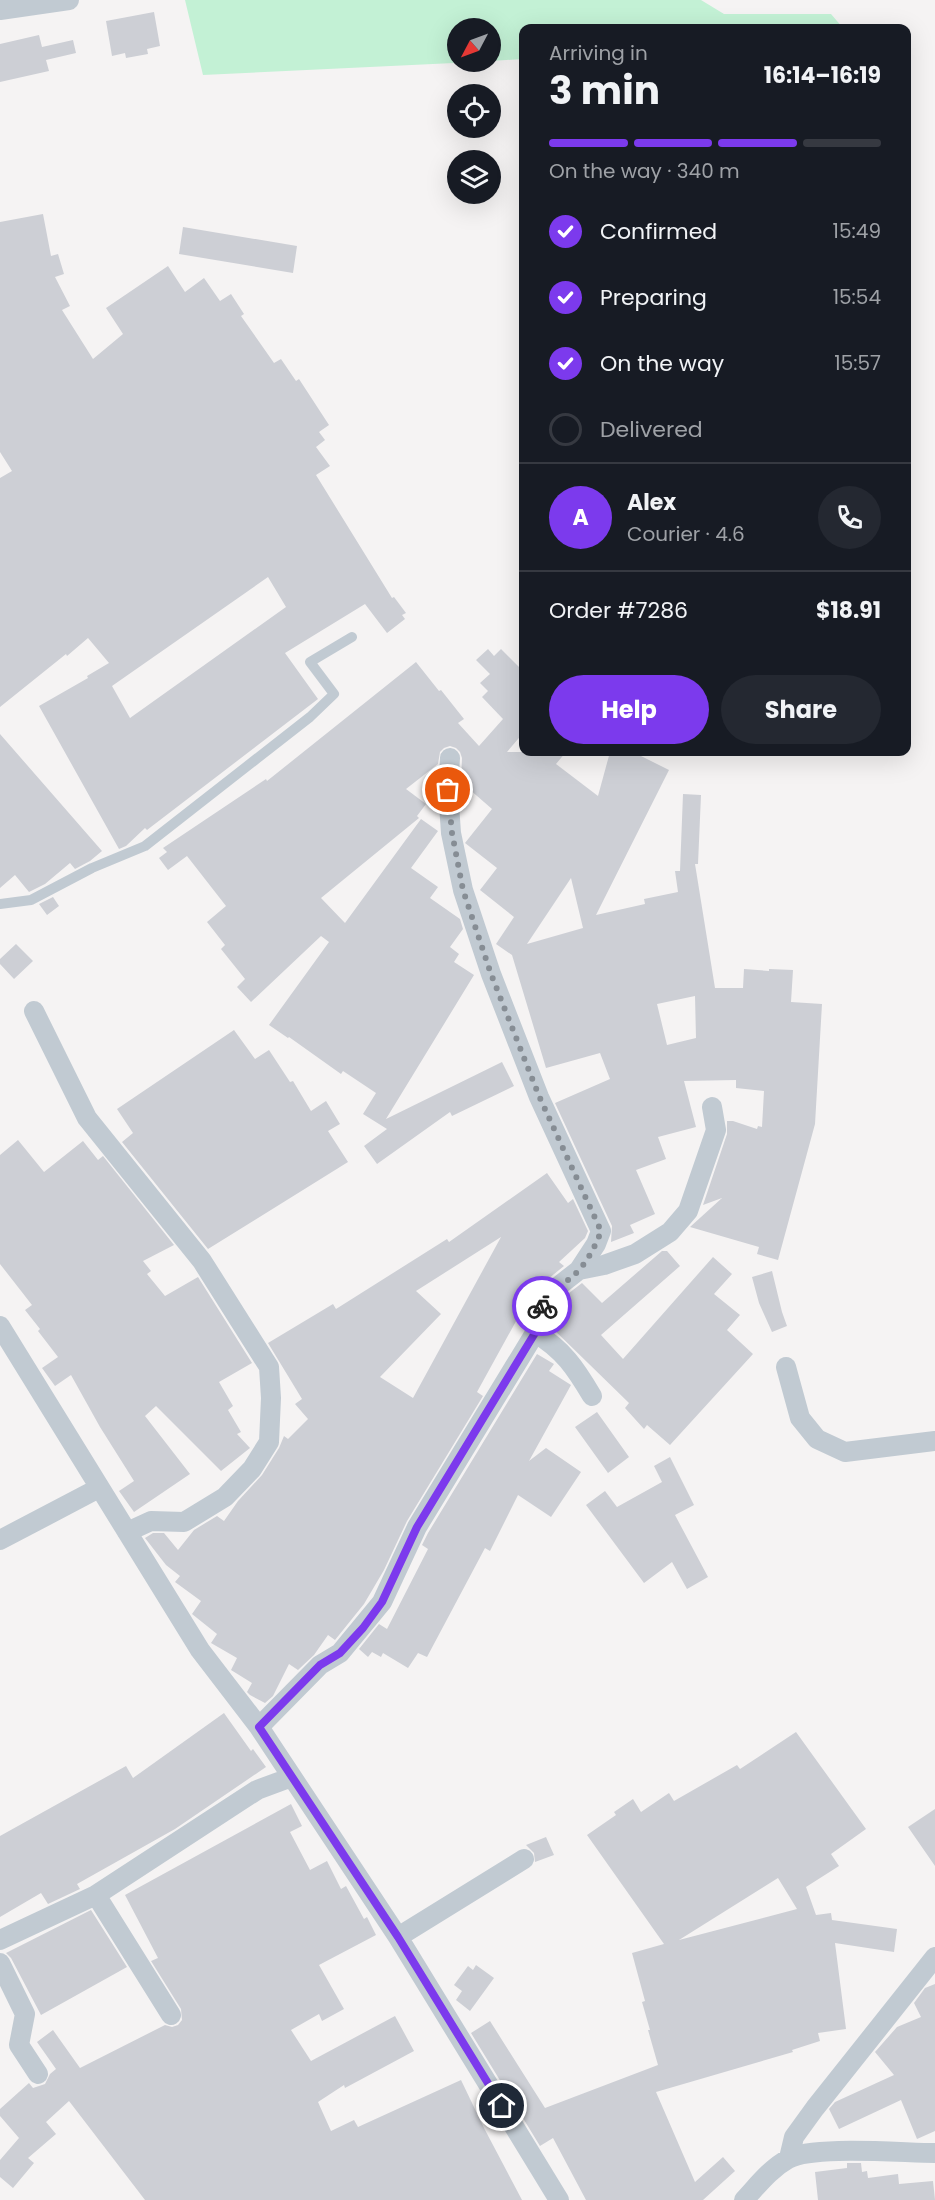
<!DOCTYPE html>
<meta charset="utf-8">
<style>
body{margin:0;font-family:Poppins,sans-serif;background:#242831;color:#f1f3f6;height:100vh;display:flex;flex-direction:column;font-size:22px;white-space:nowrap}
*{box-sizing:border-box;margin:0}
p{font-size:20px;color:#9ea1a6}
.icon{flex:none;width:33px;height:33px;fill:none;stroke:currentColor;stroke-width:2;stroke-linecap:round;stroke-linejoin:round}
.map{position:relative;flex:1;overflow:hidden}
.drawer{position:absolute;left:519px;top:24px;width:392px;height:732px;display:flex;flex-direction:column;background:#171b24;border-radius:12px;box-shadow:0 6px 24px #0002}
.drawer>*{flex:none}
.needle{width:39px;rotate:229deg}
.buttons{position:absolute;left:447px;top:18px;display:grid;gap:12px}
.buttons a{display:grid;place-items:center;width:54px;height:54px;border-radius:50%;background:#171b24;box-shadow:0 6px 24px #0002;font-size:30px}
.pin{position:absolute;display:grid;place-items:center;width:51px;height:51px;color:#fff;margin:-26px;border:3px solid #fff;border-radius:50%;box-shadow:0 2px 6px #0007}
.courier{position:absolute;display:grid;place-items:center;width:60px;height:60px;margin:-30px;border:4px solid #7c3aed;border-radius:50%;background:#fff;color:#222;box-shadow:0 2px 8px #0007}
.summary em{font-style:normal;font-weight:700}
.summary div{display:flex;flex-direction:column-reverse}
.summary{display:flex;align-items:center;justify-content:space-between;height:102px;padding:0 30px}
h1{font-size:39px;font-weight:700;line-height:45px}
.bar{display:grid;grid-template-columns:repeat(4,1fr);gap:9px 6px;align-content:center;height:72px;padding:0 30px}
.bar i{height:8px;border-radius:4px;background:#363941}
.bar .selected{background:#7c3aed}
.bar p{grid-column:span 4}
.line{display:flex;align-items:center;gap:15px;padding:0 30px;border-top:2px solid #363941}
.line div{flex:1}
.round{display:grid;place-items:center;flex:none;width:63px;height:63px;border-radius:32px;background:#242831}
ol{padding:0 30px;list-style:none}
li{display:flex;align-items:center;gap:18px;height:66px}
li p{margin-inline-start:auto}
li .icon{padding:6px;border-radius:50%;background:#7c3aed;color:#fff;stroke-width:4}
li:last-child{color:#9ea1a6}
li i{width:33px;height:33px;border:3px solid #363941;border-radius:50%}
.action{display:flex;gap:12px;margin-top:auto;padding:12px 30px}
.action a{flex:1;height:69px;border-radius:36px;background:#7c3aed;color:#fff;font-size:24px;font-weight:700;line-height:69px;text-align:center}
.action a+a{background:#242831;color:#f1f3f6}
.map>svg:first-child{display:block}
</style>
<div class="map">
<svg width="935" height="2200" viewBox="0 0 935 2200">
<rect width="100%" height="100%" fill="#f5f3f3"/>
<path fill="#c3f1d5" d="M185 0H701L724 14H831L843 28H524L523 59 491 61 490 28H458V62H475L203 75Z"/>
<path fill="#cdcfd5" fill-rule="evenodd" d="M154 12 160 46 147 49 148 54 126 58 125 53 112 56 106 21Z
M39 35 42 47 73 40 76 53 46 60 49 71 0 82V44Z
M43 214 51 256 58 254 64 274 55 277 70 306 62 310 93 359 123 334 106 308 168 266 185 292 204 278 220 301 231 294 244 314 241 316 274 363 281 359 296 381 299 379 329 425 319 432 325 440 316 447 330 466 316 475 392 598 394 597 406 613 402 615 405 619 387 633 365 604 285 653 318 699 147 830 145 828 126 846 119 849 39 706 88 678 87 676 109 663 88 638 67 656 66 654 0 707V478L12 471 0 452V222ZM268 577 286 607 130 718 112 686Z
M183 227 297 246 293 273 179 254Z
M488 649 494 656 501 649 524 672V732L507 752H566L556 764 598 796 610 752H633L669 770 596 915 645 904 644 899 678 892 675 871H680L683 794 701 795 698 864H695L715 988H743L744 969 769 971V969L793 970 791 1002 822 1004 815 1124 778 1260 757 1254 759 1247 690 1227 722 1198 703 1205 727 1134V1121H733L757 1129 758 1126 762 1127 764 1091 736 1088V1080L684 1081 696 1127 658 1137 666 1159 636 1170 655 1214 630 1225 634 1233 611 1242 612 1226 555 1103 610 1079 600 1053 546 1068 512 955 496 944 514 917 480 890 497 868 465 843 492 809 461 782 462 758 460 752 456 748 450 746 444 748 440 752 438 764 406 789 426 804 417 816 419 818 321 898 345 923 421 819 438 831 411 868 438 887 430 898 460 919 463 929 450 947 459 954 454 962 474 975 386 1119 502 1062 514 1086 452 1116 450 1112 377 1164 364 1146 387 1129 363 1114 376 1093 343 1071 341 1074 289 1037 288 1038 269 1025 329 942 321 936 251 1002 237 987 245 979 221 949 225 945 207 922 226 906 187 856 168 870 159 858 167 852 163 848 266 779 267 781 416 662 439 691 441 690 464 719 458 723 479 746 503 719 482 697 488 691 480 683 490 674 476 660ZM571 878 583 928 527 944ZM695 996 696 1038 667 1045 657 1004Z
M0 734 102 851 90 861 75 869 70 863 45 884 29 892 15 875 0 888Z
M53 897 59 906 47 915 39 904Z
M16 944 33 961 14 979 0 964V959Z
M234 1030 255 1059 269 1050 290 1082 293 1081 311 1111 326 1101 340 1124 328 1131 348 1162 208 1249 122 1142 133 1133 117 1109Z
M18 1140 44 1172 83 1141 98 1160 103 1156 174 1245 143 1261 151 1271 147 1274 165 1296 198 1277 252 1363 219 1382 233 1406 228 1410 241 1432 237 1434 250 1448 221 1471 156 1406 145 1416 190 1474 134 1512 119 1491 134 1481 100 1427 71 1375 55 1386 42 1368 58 1357 38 1331 40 1329 25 1310 32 1305 0 1264V1155Z
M547 1173 568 1203 573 1199 588 1231 585 1238 559 1262 564 1266 543 1283 529 1305 526 1303 477 1392 483 1396 407 1521 384 1570 364 1604 335 1640 328 1635 314 1655 298 1670 289 1664 273 1696 265 1703 250 1695 247 1692 252 1683 231 1670 237 1658 211 1643 217 1634 192 1614 201 1601 175 1582 180 1576 166 1565 145 1538 153 1533H164L178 1550 194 1530 217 1516 224 1521 238 1501 262 1475 279 1448 284 1436 288 1439 308 1419 295 1404 302 1399 268 1343 333 1304 336 1309 447 1239 449 1242ZM501 1237 413 1398 380 1377 441 1314 416 1291Z
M662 1251H667L680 1266 601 1335 623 1359 713 1257 732 1274 714 1294 740 1315 727 1330 753 1354 670 1445 647 1425 644 1429 625 1408 629 1403 548 1324 549 1318 560 1300 582 1283 602 1303Z
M772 1271 782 1312 787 1326 772 1332 759 1303 752 1277Z
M537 1354 554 1364 549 1371 571 1385 529 1461 546 1448 581 1472 551 1517 518 1495 490 1551 485 1548 427 1657 418 1653 408 1668 383 1653 381 1657 372 1652 368 1657 359 1649 379 1624 387 1629 428 1549 422 1545 428 1533Z
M597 1412 629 1457 608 1473 575 1427Z
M670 1457 694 1505 675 1515 708 1577 687 1589 672 1562 644 1583 586 1505 605 1491 617 1507 662 1482 654 1466Z
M224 1713 251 1751 253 1749 266 1767 175 1829 77 1884 80 1889 48 1904 41 1893 0 1917V1836L126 1766 133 1778Z
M796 1732 866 1829 831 1854 839 1866 806 1887 816 1915 831 1913 832 1920 897 1929 894 1952 835 1943 846 2029 818 2033 820 2041 792 2050 793 2052 656 2092 695 2182 723 2157 735 2171 703 2200H586L553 2138 540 2146 471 2033 490 2021 545 2108 658 2065 648 2030H650L642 2002 645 2001 632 1953 664 1944 587 1835 616 1815 614 1812 633 1799 641 1812 669 1793 674 1801 737 1765 740 1769ZM778 1878 797 1909 679 1940Z
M291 1804 302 1826 290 1832 310 1870 327 1861 341 1889 346 1886 364 1919 367 1917 376 1935 319 1965 344 2009 322 2021 319 2014 291 2030 311 2061 395 2016 414 2051 345 2088 344 2085 318 2102 331 2131 354 2120 358 2127 461 2080 484 2128 522 2200H145L69 2101 46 2122 56 2134 28 2158 34 2163 13 2188 0 2177V2160L19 2138 0 2116V2109L29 2083 33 2088 45 2084 50 2074 56 2069 37 2042 53 2030 80 2068 165 2025 172 2027 178 2025 182 2020 181 2009 151 1961 158 1958 125 1895Z
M935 1809V1866L908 1827Z
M546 1837 554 1855 535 1862 534 1853 526 1845Z
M91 1910 127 1967 41 2015 11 1958 6 1953Z
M476 1965 494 1978 470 2011 456 2000 462 1991 454 1985 468 1966 473 1970Z
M935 1984V2131L917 2139 901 2100 839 2129 829 2109 835 2102 894 2075 875 2052 897 2027 921 2017 914 2003 925 1988Z
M847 2163H861L862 2172 867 2171 868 2178 898 2174 899 2184 933 2181 935 2200H818L815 2172 847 2168Z"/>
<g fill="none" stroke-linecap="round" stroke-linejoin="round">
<path stroke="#c1cad2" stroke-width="10" d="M0 904 31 900 92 868 145 846 310 717 334 694 310 662 352 637"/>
<path stroke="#c1cad2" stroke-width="20" d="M0 10 69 0
M450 758 448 790 451 833 463 890 491 974 539 1097 601 1231 596 1244 579 1270
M34 1011 87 1118 202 1261 269 1367 271 1398 269 1442 252 1469 225 1497 184 1522 151 1521 127 1532
M0 1326 200 1650 259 1727 398 1937 559 2200
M535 1333C563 1349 576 1369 592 1396
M786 1367 800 1418 817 1439 845 1452 935 1441
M0 1540 99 1488
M259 1727 320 1665 340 1653 382 1602 417 1527 535 1333 537 1314 551 1292 579 1270 604 1265 635 1254 670 1232 688 1211 716 1130 712 1107
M398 1937 524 1859
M0 1940 96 1895
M0 1963 25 2014 19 2045 38 2074
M171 2015 96 1895 257 1790 292 1777
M789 2158 794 2137 815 2108 935 1957
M744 2200C758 2185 770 2169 788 2159 812 2145 903 2153 935 2153"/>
</g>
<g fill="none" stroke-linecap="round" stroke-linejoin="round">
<path stroke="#868d94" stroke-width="6" stroke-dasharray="0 10.8" d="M448 790 452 833 463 890 491 974 539 1096 601 1231C596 1245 589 1258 580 1269 566 1284 555 1287 542 1306"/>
<path stroke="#7c3aed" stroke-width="8" d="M502 2106 398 1937 259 1727 320 1665 340 1653 363 1628 382 1602 417 1527 535 1333 537 1314 542 1306"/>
</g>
</svg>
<div class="buttons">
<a><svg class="needle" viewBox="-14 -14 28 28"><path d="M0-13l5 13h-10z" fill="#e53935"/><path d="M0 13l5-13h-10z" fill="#9ea1a6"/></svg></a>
<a><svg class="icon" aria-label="locate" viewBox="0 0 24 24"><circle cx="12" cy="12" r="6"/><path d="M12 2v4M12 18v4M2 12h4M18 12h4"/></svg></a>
<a><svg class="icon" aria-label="layers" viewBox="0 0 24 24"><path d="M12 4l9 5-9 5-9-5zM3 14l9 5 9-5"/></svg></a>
</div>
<div class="pin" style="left:448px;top:790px;background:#ea580c"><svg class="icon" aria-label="bag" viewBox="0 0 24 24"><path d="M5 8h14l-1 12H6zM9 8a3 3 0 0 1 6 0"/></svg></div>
<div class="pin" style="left:502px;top:2106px;background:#1f2937"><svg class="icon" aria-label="home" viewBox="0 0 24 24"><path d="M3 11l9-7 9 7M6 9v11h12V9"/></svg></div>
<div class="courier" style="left:542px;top:1306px"><svg class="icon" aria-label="bike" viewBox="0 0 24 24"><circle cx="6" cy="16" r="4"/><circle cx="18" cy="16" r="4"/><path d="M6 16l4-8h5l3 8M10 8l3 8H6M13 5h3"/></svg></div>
<section class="drawer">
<div class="summary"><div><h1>3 min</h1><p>Arriving in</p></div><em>16:14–16:19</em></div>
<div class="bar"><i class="selected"></i><i class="selected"></i><i class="selected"></i><i></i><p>On the way · 340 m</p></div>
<ol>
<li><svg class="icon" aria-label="check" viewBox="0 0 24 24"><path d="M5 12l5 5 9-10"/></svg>Confirmed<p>15:49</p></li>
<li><svg class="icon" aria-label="check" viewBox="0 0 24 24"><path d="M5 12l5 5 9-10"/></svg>Preparing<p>15:54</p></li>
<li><svg class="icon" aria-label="check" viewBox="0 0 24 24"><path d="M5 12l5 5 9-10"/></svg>On the way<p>15:57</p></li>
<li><i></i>Delivered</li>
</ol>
<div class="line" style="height:108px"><b class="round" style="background:#7c3aed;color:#fff">A</b><div><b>Alex</b><p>Courier · 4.6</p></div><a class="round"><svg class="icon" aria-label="phone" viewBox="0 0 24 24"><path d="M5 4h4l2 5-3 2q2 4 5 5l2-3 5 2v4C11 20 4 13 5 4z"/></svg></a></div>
<div class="line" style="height:78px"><div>Order #7286</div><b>$18.91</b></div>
<div class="action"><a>Help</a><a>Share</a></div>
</section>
</div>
